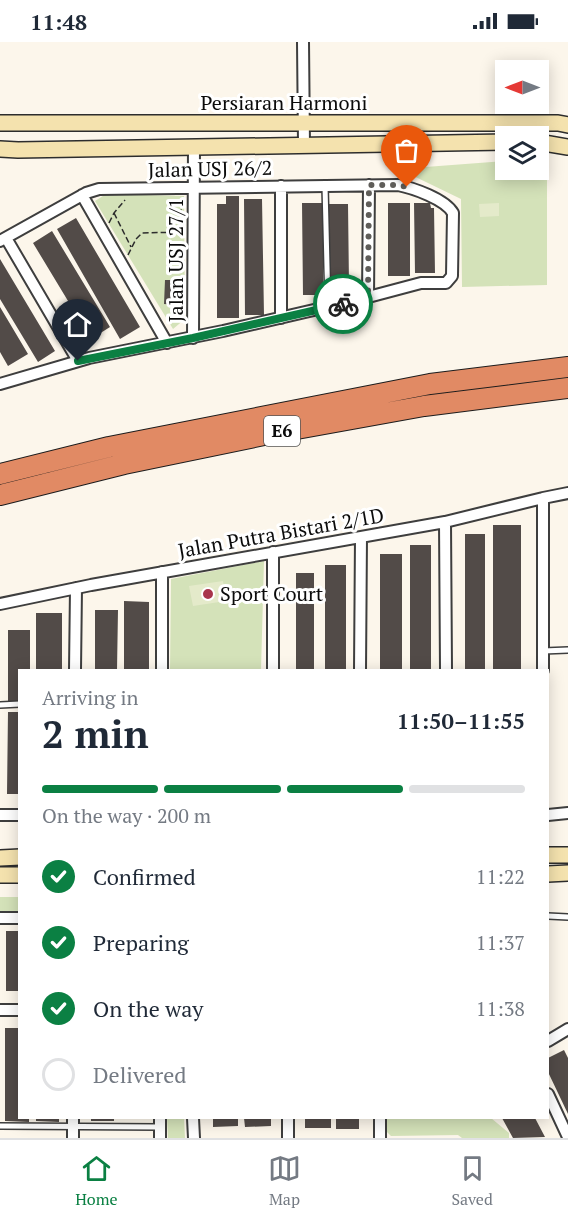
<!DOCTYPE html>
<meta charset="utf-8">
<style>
body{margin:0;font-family:"PT Serif",serif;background:#f2f2f3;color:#1f2937;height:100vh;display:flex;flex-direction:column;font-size:22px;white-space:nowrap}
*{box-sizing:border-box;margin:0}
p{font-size:20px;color:#747a83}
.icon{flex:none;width:33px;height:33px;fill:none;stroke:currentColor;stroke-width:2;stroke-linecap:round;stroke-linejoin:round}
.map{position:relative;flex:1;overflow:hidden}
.drawer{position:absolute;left:18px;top:627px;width:531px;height:450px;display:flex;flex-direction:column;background:#fff;border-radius:0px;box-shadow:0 3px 15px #0003}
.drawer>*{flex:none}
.needle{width:39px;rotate:270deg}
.controls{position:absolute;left:495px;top:18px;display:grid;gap:12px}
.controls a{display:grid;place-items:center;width:54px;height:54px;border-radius:0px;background:#fff;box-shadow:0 3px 15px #0003;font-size:30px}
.pin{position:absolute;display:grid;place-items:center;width:51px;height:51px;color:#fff;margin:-62px -26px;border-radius:50% 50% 50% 0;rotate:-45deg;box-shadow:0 0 6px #0007}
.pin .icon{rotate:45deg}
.courier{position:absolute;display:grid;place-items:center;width:60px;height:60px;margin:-30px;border:4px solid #0b8043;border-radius:50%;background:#fff;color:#222;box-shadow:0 2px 8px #0007}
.overview em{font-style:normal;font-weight:600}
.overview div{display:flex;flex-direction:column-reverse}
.overview{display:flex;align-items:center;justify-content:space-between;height:102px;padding:0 24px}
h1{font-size:39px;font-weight:600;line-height:45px}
.bar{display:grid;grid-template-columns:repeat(4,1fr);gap:9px 6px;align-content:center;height:72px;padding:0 24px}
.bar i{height:8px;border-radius:4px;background:#e0e1e3}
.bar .active{background:#0b8043}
.bar p{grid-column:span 4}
ol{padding:0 24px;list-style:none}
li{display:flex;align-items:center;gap:18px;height:66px}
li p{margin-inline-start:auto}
li .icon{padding:6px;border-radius:50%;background:#0b8043;color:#fff;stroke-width:4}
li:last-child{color:#747a83}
li i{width:33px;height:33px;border:3px solid #e0e1e3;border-radius:50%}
.status{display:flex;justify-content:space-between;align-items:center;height:42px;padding:0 30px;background:#fff;direction:ltr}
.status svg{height:16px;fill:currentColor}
.tabs{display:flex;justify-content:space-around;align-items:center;height:84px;border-top:2px solid #e0e1e3;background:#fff;font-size:16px;color:#747a83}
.tabs a{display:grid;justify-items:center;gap:3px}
.tabs .active{color:#0b8043}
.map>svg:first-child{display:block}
</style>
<div class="status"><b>11:48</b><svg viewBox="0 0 49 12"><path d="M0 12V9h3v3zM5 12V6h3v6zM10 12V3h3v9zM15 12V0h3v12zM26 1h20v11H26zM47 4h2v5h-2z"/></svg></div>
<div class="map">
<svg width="568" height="1096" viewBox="0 0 568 1096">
<rect width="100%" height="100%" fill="#fcf6eb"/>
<path fill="#d4e2b9" d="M547 115V243L462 245 461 157 399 127 505 119 506 128H538L539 116Z
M106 152 184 154 185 277 173 287 95 159Z
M264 519 261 628H170L171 537Z
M0 855H19V871H0Z
M167 1076H184L185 1096H168Z
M386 1076H491L509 1091V1096H462L458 1093 391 1094 386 1089Z"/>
<path fill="#e4eaca" d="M499 161V174L480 175 479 162Z
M223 539 226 559 193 564 189 544Z"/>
<path fill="#524b48" d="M226 154H239V276H217V162H226Z
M244 157H262L264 273H245Z
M302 161H323V253H303Z
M388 161H410V234H388Z
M414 161H430L431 166H434L435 231H415Z
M328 162H348L349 243H328Z
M76 176 140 285 120 297 57 187Z
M52 189 110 285 91 297 33 201Z
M0 217 55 309 38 320 0 257Z
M165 238H178L177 263 164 262Z
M0 265 28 312 8 324 0 310Z
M493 483H521V628H493Z
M465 492H485V628H465Z
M410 503H431V628H410Z
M380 512H402V628H380Z
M325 523H346V628H325Z
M296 531H314V628H296Z
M124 559 149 560V628H124Z
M95 568H118L117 628H95Z
M36 571H62V628H36Z
M8 588H30V628H20V661H8Z
M8 670H20V752H7Z
M6 889H20V949H6Z
M5 986H20V1076H29V1080L5 1079Z
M564 1008 568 1016V1072L548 1030V1016Z
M36 1076H59V1080L36 1079Z
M91 1076H114V1079H91Z
M213 1076H238V1084L213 1085Z
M244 1076H271V1084L245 1085Z
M305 1076H331V1086H305Z
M336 1076H359V1087H336Z
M502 1076H535L545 1095 513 1096Z"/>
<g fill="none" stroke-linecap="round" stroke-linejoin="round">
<g stroke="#3e3e3e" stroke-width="8">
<path id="service" d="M325 144 328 265
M543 609 568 608
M0 663 20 662
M548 874 568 875
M0 1084 160 1085"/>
</g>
<g stroke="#3e3e3e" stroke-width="14">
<path id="minor" d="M303 0 304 103
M82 153 167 301
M6 196 78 319
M0 199 86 151 99 147 398 143C413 146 445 157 453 171L452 234 446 241H421L357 258 223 289 89 316 0 342
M368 255 369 143
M281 276V144
M193 296 194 105
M543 456V628
M445 480 446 628
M162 530V628
M0 562 91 543 445 480 543 456 568 451
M75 628 76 546
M273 628V510
M360 628 361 495
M0 773H20
M548 773 568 771
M0 876H20
M0 968H20
M548 999 568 987
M548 1052 568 1095
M160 1076V1096
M193 1076 194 1096
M288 1076V1096
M380 1076V1096
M73 1096V1076"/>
</g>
<g stroke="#2d2d2d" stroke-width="18">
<path id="secondary" d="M0 81H558L568 83
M538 100 568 105
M0 107 18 108 506 100
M548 813H568
M0 816 20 815
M548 832 568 831
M0 833H20"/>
</g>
<g stroke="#1c1c1c" stroke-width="22">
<path id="motorway" d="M0 432 109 405 430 342 568 325
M0 453 124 422 269 392 424 364 568 346"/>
</g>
<path stroke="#2d2d2d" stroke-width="1.5" stroke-dasharray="6 3" stroke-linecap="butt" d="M114 171 131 205
M109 181 114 171 125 158
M171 189 183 164
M128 213 136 197 142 191 183 190"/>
<use href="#service" stroke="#fff" stroke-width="5"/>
<use href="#minor" stroke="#fff" stroke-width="10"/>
<use href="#secondary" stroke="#f4e2ae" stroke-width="15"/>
<use href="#motorway" stroke="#e18a64" stroke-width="20"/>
</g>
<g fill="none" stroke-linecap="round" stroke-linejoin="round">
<path stroke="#5f5d59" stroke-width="6" stroke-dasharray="0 10.8" d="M343 262 368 255 369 143H398L407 145"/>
<path stroke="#0b8043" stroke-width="8" d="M78 319 193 296 343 262"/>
</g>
<circle fill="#a8354c" stroke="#fff" stroke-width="2" cx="208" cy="552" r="6"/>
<g text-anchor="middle" stroke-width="6" stroke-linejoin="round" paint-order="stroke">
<rect fill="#fff" stroke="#545454" stroke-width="1.5" x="264" y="374" width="36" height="30" rx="4.5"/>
<g font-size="18" font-weight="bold" fill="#0b0b0b">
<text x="282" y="395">E6</text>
</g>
<g font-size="20" fill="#0b0b0b" stroke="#fff">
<text x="284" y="68">Persiaran Harmoni</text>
<text transform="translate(210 127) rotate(-1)" y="7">Jalan USJ 26/2</text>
<text transform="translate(176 218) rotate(-90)" y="7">Jalan USJ 27/1</text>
<text transform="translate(281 491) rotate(-10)" y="7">Jalan Putra Bistari 2/1D</text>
</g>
<g font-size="20" fill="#0b0b0b" stroke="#fff" text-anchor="start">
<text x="220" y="559">Sport Court</text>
</g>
</g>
</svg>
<div class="controls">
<a><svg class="needle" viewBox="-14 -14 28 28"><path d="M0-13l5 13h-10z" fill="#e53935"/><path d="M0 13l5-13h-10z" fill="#747a83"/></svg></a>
<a><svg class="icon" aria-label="layers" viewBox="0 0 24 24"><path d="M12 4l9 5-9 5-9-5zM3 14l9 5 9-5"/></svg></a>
</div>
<div class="pin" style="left:407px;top:145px;background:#ea580c"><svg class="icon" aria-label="bag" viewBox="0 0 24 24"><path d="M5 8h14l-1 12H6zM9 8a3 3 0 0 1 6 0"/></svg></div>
<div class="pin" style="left:78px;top:319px;background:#1f2937"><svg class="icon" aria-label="home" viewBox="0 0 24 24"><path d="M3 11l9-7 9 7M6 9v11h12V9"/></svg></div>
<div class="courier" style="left:343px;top:262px"><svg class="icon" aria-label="bike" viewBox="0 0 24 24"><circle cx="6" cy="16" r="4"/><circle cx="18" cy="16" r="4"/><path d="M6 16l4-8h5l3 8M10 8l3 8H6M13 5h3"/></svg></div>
<section class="drawer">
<div class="overview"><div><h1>2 min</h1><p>Arriving in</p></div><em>11:50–11:55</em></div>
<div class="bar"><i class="active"></i><i class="active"></i><i class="active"></i><i></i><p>On the way · 200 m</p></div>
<ol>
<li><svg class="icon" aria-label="check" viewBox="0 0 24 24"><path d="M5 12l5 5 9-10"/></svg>Confirmed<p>11:22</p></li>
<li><svg class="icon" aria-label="check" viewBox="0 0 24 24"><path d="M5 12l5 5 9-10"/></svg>Preparing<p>11:37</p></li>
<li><svg class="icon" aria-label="check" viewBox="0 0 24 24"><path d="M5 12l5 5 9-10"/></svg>On the way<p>11:38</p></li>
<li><i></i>Delivered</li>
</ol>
</section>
</div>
<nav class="tabs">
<a class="active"><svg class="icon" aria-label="home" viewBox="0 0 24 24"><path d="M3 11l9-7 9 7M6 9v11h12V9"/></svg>Home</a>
<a><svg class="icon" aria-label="map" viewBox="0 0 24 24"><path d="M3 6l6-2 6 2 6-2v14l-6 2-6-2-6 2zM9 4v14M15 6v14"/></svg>Map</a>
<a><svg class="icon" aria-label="saved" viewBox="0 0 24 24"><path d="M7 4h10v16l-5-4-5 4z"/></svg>Saved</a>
</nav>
